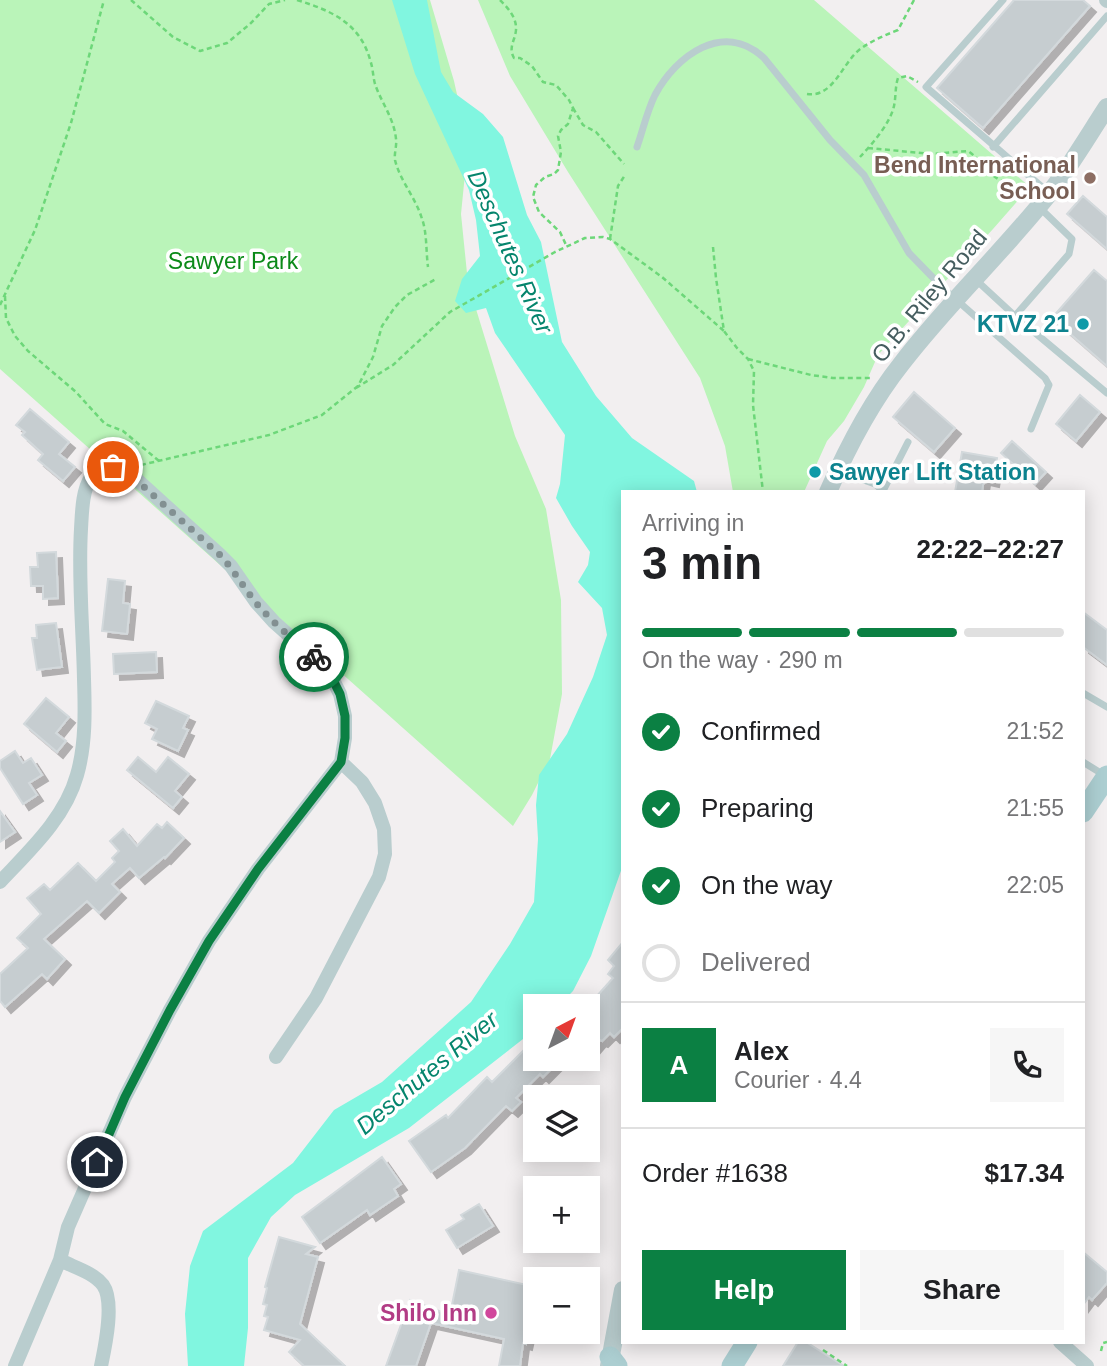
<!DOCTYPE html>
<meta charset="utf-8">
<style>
body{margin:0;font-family:Helvetica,sans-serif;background:#f6f6f6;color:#202124;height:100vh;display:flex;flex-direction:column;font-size:26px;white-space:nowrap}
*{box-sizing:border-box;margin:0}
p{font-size:23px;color:#757577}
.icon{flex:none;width:38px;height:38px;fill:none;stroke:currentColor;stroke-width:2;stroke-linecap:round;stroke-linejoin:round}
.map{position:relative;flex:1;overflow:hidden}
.details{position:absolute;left:621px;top:490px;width:464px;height:854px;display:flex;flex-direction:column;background:#fff;border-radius:0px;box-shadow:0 4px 18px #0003}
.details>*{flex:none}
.needle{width:46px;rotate:41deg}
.tools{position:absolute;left:523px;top:994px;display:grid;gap:14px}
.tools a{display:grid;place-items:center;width:77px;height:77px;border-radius:0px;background:#fff;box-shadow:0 4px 18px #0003;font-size:35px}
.pin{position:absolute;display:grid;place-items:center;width:60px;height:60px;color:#fff;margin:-30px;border:4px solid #fff;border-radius:50%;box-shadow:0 2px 7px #0007}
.courier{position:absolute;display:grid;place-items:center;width:70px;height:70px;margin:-35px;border:5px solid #0b8043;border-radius:50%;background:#fff;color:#222;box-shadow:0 2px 9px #0007}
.head em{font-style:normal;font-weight:700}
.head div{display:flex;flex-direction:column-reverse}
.head{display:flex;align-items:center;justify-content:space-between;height:119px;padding:0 21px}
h1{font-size:46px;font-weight:700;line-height:52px}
.bar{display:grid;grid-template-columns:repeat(4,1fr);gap:10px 7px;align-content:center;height:84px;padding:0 21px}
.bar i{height:9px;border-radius:5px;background:#e0e0e0}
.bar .current{background:#0b8043}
.bar p{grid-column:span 4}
.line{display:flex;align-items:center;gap:18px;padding:0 21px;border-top:2px solid #e0e0e0}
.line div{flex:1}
.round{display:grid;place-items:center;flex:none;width:74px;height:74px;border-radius:0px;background:#f6f6f6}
ol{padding:0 21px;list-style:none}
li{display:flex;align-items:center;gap:21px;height:77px}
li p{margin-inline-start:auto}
li .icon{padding:7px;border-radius:50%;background:#0b8043;color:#fff;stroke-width:4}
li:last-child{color:#757577}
li i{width:38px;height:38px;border:4px solid #e0e0e0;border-radius:50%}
.button{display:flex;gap:14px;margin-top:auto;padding:14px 21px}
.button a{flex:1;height:80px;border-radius:0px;background:#0b8043;color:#fff;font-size:28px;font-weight:700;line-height:80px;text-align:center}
.button a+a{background:#f6f6f6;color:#202124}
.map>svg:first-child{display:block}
</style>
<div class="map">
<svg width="1107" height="1366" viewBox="0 0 1107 1366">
<defs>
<filter id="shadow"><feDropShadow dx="6" dy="6" stdDeviation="0" flood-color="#0004"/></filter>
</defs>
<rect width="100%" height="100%" fill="#f2eff0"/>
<path fill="#baf4b9" d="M0 0H430L454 81 468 144 461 214 468 283 515 436 546 509 561 600 562 694 550 759 532 795 513 826 0 369Z
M478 0H814L1030 187 993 229 878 355 864 387 844 421 827 441 804 492H733L725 446 700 378 568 172 510 76Z"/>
<path fill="#81f6e0" d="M392 0H427L441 72 453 92 483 114 503 137 527 215 541 242 562 342 596 396 632 438 694 481 697 492H623V865L591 956 573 991 558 1006H536L535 1029 532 1032 409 1128 295 1195 271 1217 248 1258V1328L244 1366H188L185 1314 190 1266 203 1231 293 1163 334 1110 382 1082 471 1002 510 944 534 902 538 839 536 805 539 775 567 734 593 677 607 635 602 608 578 582 588 565 590 552 572 526 556 498 560 484 565 435 495 333 486 308 466 313 455 301 462 279 480 256 476 220 469 190 415 74Z"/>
<path fill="#c6cdd0" stroke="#d3d9dc" stroke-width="2" filter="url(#shadow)" d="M1014 0H1083L1090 6 983 128 937 88Z
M1083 196 1107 217V249L1067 214Z
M1094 270 1107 281V366L1052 318Z
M914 392 955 428 934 452 893 417Z
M1080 395 1100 412 1076 441 1056 424Z
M30 409 69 442 59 454 75 467 63 481 38 460 43 454 22 435 25 432 16 425Z
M1012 441 1046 472 1035 484 1001 453Z
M962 452 997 458 993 481 984 479 982 492H955Z
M56 552 58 598 43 599V586H31L30 567H38L37 553Z
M108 579 125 581 123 603 130 604 127 634 102 631Z
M1083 612 1107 630V665L1083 647Z
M56 623 62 667 37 670 32 638H37L36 625Z
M156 652 157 672 114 674 113 654Z
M46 698 69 717 56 733 66 741 57 752 24 724Z
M156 701 189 716 183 728 188 730 178 751 152 739 157 729 145 723Z
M15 751 23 763 31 758 42 775 29 783 37 795 23 804 0 768V761Z
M138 757 156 772 168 757 189 774 175 791 182 797 173 808 127 770Z
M0 811 15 832 0 842Z
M167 822 184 838 165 858 164 857 139 878 130 868 112 884 120 892 99 913 87 901 44 939 65 959 47 979 42 974 5 1007 0 1001V974L28 948 17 938 41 914 27 898 44 884 50 890 78 863 96 881 115 862 112 858 119 851 110 841 123 829 137 846 157 824 162 828Z
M623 942V1028L614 1037 610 1033 602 1041 600 1040 588 1054V1006L613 978 608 974 614 966 608 960Z
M536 1038V1059H561L543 1077 540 1074 516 1098 521 1102 512 1111 506 1106 465 1148 431 1172 409 1141 446 1115 448 1118 487 1077 492 1082Z
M382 1157 401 1184 394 1189 398 1196 370 1215 367 1210 320 1243 302 1217Z
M479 1204 493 1226 457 1248 446 1230 464 1219 461 1215Z
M279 1237 315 1247 306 1254 318 1257 300 1324 345 1366H304L289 1352 300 1340 264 1330 268 1317 264 1316 267 1305 263 1304 267 1288 265 1287Z
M1083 1252 1107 1272V1283L1092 1300 1089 1297 1083 1305Z
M459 1270 536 1287V1300L526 1344 523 1343 520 1366H499L504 1339 431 1323 416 1366H386L410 1300 450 1315Z
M798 1342H806L844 1366H783Z"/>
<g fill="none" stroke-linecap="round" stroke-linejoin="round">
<path stroke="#6dd779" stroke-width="2.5" stroke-dasharray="5 3.5" stroke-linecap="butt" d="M131 0 173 37 200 51 227 43 250 24 269 4 285 0
M297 0C332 11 361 23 371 63 373 69 373 77 375 84 381 102 394 118 396 139 397 146 394 153 395 160 400 181 416 198 422 219 427 232 426 252 428 267
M500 0C508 8 517 18 516 30 515 41 508 47 514 58H520L532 66 543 82 556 85 569 100 573 108 568 124 561 130 558 136 561 152 558 170 554 174 545 177 536 185 533 197 539 212 560 232 567 247
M807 94C833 98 842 64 859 50 871 41 883 36 898 30L914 0
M573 108 583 125 596 132 624 164
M868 148 932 154 968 151C978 158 980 163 988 171 998 182 1015 185 1025 195
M860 157C872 144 890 124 894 106 896 97 895 87 898 78L907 76 918 82
M610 239 618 186 625 175
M713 247 716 278 724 331 737 348 748 359 754 371 753 405 763 492
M5 296 6 318 15 336 28 351 76 392 105 424 123 431 159 461
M0 305 35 230 71 123 104 0
M748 359 811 375 833 378H872
M356 388 393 365 450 312 555 252 585 238 603 237 610 239 662 277 724 331
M141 465 269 435 322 415 358 386 373 357 382 326 395 307 407 295 436 279
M823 1350 847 1366
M1101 1351 1103 1343 1107 1342"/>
<path stroke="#b9cdce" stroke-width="7" d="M1003 0 926 87 1049 193
M637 147C643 130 647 111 655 95 676 56 723 20 764 58L830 140 864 175 909 253 943 288 1045 378 1049 385 1031 429
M993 147 1107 16
M975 279 1015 316 1107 393
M1015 316 1069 254 1072 239 1039 207
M838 471 875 484 884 492
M883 491 908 442
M1083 693 1107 707
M1083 762 1104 775"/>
<path stroke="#b9cdce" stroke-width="14" d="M1106 0 1107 1
M0 882C30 850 65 818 77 775 86 744 85 710 84 679 83 629 78 579 81 529 82 513 82 491 91 477 102 461 122 470 134 477L220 555 231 566 256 602 274 622 319 662 332 678 340 694 345 716V738L341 762 258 869 209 941 170 1010 125 1097 68 1227 60 1260 15 1366
M276 1057 316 998 379 877 385 854 384 829 375 803 362 782 341 762
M60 1260C73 1267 93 1272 103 1285 115 1302 105 1347 101 1366
M1060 1342 1087 1366"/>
<path stroke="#b9cdce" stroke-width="18" d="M828 492C848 446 871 402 902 363 947 304 1002 253 1048 195 1070 167 1088 136 1107 107
M609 1366 623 1290"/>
<path stroke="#acced1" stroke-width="21" d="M1083 812 1107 776
M610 1357 617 1366
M732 1366 747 1342"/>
</g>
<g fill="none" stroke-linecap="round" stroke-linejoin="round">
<path stroke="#829092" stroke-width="7" stroke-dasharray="0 12.6" d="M113 467 121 470 134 478 220 555C234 570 244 588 257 604 274 624 294 640 314 657"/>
<path stroke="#0b8043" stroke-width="9" d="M97 1162 125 1097 170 1010 209 941 258 869 341 762 345 738V716L340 694 332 678 314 657"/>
</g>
<circle fill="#8d6e63" stroke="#fff" stroke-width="2.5" cx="1090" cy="178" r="7"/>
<g fill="#0f9aa8" stroke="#fff" stroke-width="2.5">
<circle cx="1083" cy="324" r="7"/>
<circle cx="815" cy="472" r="7"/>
</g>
<circle fill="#d1479c" stroke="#fff" stroke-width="2.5" cx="491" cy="1313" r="7"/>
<g text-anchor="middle" stroke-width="7" stroke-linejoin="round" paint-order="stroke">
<g font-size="23" font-weight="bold" fill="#785e54" stroke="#fff" text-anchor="end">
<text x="1076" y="173">Bend International<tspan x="1076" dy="26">School</tspan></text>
</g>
<g font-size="23" fill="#0c8a19" stroke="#fff">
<text x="233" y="269">Sawyer Park</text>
</g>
<g font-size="23" fill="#455d5f" stroke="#fff">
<text transform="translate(929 296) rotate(-50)" y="8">O.B. Riley Road</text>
</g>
<g font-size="23" font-weight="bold" fill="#0d838f" stroke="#fff" text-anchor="end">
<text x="1069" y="332">KTVZ 21</text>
<text x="829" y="480" text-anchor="start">Sawyer Lift Station</text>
</g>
<g font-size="23" font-weight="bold" fill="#b23c85" stroke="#fff" text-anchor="end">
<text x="477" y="1321">Shilo Inn</text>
</g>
<g font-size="24" font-style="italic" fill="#05856d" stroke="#fff">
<text transform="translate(510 252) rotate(66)" y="8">Deschutes River</text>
<text transform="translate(427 1073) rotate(-40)" y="8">Deschutes River</text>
</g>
</g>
</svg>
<div class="tools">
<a><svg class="needle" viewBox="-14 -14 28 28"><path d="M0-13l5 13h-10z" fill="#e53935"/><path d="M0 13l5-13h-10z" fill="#757577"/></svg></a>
<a><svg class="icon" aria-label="layers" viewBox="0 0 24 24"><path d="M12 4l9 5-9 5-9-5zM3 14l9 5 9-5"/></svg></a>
<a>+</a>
<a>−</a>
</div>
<div class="pin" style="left:113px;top:467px;background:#ea580c"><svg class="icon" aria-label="bag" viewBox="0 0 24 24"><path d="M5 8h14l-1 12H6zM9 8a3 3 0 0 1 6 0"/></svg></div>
<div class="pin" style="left:97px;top:1162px;background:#1f2937"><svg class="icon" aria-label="home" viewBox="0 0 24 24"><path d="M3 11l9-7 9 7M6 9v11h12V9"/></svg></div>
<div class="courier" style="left:314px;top:657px"><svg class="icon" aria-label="bike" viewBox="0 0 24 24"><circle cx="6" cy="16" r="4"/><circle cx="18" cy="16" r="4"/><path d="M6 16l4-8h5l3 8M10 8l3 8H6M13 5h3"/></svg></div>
<section class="details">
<div class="head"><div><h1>3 min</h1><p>Arriving in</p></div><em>22:22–22:27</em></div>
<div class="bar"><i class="current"></i><i class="current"></i><i class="current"></i><i></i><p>On the way · 290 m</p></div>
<ol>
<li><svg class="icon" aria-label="check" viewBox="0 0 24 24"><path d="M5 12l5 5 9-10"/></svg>Confirmed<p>21:52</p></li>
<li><svg class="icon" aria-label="check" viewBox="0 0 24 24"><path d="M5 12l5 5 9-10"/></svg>Preparing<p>21:55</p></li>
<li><svg class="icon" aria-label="check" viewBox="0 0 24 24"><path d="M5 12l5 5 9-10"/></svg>On the way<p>22:05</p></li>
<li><i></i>Delivered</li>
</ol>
<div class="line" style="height:126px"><b class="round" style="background:#0b8043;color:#fff">A</b><div><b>Alex</b><p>Courier · 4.4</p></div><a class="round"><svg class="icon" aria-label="phone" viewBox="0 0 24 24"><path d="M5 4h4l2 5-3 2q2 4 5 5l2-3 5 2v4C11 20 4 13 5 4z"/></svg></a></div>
<div class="line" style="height:91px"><div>Order #1638</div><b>$17.34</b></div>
<div class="button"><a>Help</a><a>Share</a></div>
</section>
</div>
